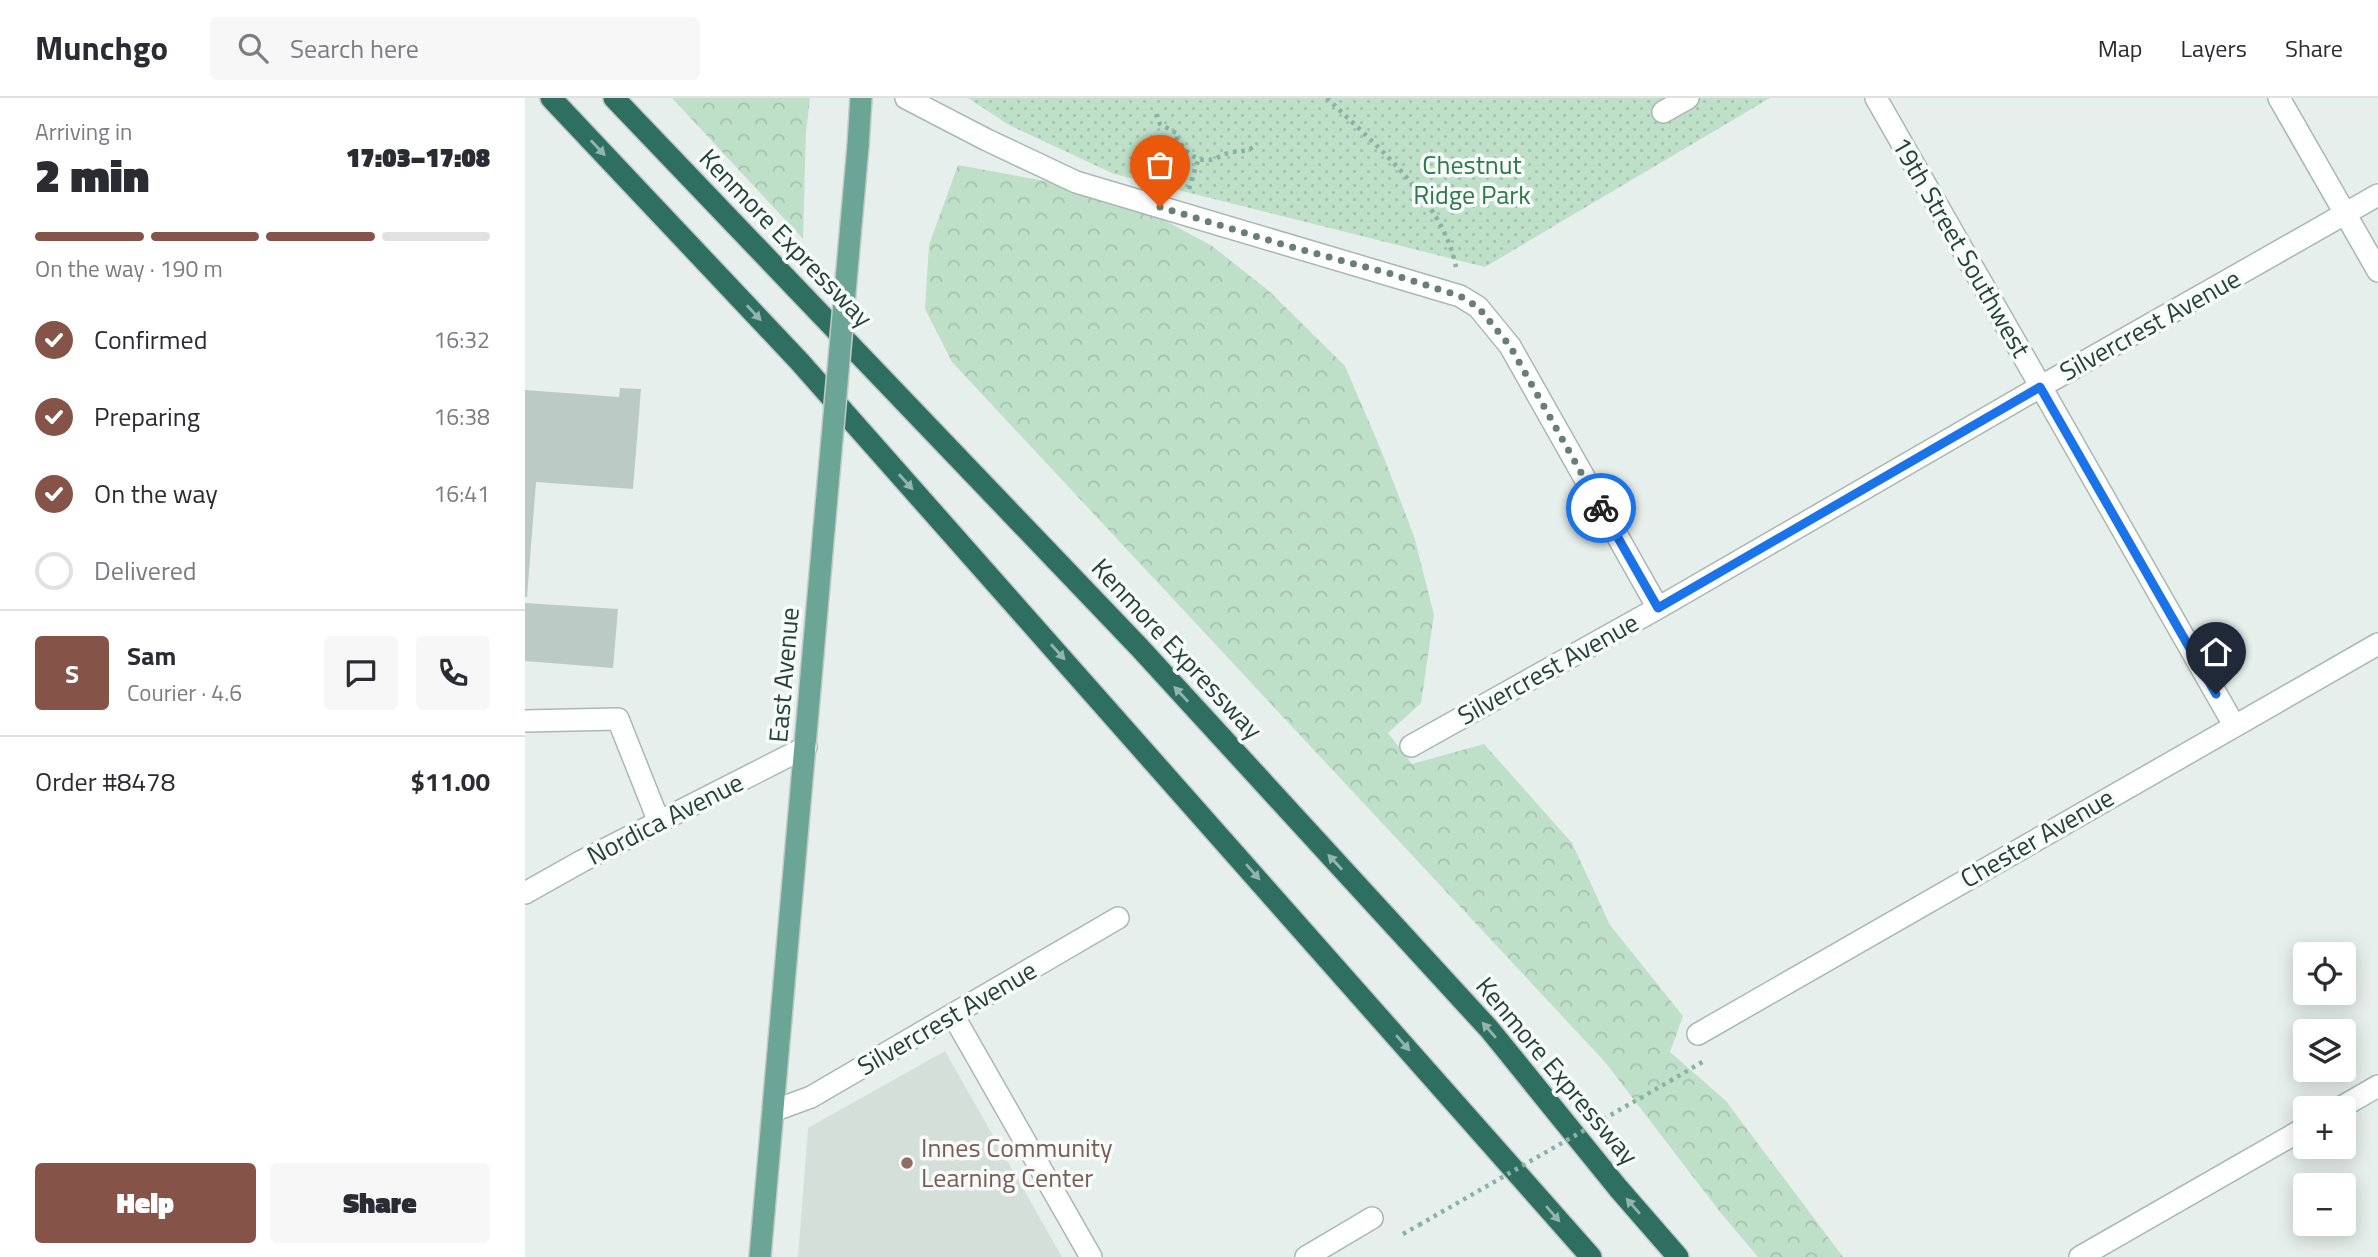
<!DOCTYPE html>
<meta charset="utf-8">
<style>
body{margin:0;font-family:"Titillium Web",sans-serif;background:#f7f7f7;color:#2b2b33;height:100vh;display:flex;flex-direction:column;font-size:26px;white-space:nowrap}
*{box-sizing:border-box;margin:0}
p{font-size:23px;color:#7c7c81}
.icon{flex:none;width:38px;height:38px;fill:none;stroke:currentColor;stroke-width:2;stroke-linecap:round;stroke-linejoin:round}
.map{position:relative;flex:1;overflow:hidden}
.drawer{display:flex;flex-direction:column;background:#fff;width:525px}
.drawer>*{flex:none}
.buttons{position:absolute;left:1768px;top:844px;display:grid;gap:14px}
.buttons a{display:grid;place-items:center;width:63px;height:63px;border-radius:7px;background:#fff;box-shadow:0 4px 18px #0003;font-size:35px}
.pin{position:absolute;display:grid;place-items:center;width:60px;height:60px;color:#fff;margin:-72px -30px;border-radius:50% 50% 50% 0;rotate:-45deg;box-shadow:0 0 7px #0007}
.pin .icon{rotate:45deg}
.courier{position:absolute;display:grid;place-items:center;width:70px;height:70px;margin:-35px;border:5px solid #1a73e8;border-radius:50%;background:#fff;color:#222;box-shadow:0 2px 9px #0007}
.overview em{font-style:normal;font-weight:800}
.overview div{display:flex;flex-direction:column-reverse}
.overview{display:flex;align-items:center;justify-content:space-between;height:119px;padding:0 35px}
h1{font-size:46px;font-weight:800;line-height:52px}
.bar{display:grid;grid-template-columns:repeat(4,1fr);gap:10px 7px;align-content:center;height:84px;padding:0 35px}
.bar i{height:9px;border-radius:5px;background:#e1e1e2}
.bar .current{background:#855347}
.bar p{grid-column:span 4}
.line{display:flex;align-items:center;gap:18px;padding:0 35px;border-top:2px solid #e1e1e2}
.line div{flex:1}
.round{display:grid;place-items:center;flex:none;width:74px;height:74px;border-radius:7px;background:#f7f7f7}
ol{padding:0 35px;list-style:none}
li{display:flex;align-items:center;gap:21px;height:77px}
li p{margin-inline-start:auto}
li .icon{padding:7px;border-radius:50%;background:#855347;color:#fff;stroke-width:4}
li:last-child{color:#7c7c81}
li i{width:38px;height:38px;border:4px solid #e1e1e2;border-radius:50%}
.cta{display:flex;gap:14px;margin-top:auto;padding:14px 35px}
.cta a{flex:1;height:80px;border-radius:7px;background:#855347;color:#fff;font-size:28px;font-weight:800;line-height:80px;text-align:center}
.cta a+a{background:#f7f7f7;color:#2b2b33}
header{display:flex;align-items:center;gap:42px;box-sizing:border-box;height:98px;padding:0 35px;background:#fff;border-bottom:2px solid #e1e1e2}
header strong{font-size:33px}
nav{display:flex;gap:38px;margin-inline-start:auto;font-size:24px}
.search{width:490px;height:63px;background:#f7f7f7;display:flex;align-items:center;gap:18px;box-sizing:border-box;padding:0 24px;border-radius:7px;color:#7c7c81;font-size:26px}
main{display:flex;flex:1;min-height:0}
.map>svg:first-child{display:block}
</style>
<header>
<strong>Munchgo</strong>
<div class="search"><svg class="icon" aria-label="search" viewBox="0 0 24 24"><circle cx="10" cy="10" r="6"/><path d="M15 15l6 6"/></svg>Search here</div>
<nav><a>Map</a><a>Layers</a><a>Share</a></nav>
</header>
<main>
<section class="drawer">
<div class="overview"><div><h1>2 min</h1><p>Arriving in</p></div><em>17:03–17:08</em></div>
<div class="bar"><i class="current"></i><i class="current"></i><i class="current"></i><i></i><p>On the way · 190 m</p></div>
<ol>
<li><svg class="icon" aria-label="check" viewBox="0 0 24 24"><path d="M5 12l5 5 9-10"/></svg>Confirmed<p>16:32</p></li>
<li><svg class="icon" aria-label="check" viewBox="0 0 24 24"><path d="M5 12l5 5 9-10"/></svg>Preparing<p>16:38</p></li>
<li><svg class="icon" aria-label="check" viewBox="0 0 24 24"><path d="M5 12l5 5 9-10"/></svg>On the way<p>16:41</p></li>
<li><i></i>Delivered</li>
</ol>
<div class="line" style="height:126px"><b class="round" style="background:#855347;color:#fff">S</b><div><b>Sam</b><p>Courier · 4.6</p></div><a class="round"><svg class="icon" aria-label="chat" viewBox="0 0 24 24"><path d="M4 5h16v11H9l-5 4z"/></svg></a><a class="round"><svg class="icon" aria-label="phone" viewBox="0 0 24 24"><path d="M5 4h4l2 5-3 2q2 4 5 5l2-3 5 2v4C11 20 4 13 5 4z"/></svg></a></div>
<div class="line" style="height:91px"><div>Order #8478</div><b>$11.00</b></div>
<div class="cta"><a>Help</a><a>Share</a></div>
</section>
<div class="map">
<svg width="1853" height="1159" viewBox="0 0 1853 1159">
<defs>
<pattern id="forest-crowns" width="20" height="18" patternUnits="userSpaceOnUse" patternTransform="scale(1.75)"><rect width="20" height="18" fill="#bfe0c8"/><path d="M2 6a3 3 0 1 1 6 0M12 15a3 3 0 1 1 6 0" fill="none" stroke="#a4c1ad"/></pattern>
<pattern id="park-dots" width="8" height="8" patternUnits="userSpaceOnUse" patternTransform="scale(1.75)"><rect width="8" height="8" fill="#bfe0c8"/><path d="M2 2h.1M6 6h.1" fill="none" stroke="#a4c1ad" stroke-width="1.8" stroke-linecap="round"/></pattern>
</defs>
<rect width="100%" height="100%" fill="#e6efeb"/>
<path fill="#d4dfda" d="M420 953 537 1159H273L283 1030Z"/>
<path fill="url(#forest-crowns)" d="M147 0H285L281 34 278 141Z
M433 67 591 96 687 148 744 193 820 268 856 352 889 438 909 517 896 605 863 635 887 666 959 646 1047 745 1085 827 1158 918 1145 954 1201 1003 1318 1159H1233L1195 1114 1080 964 427 264 400 211 404 147Z"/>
<path fill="url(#park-dots)" d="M443 0H1245L960 169 589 76 484 27Z"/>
<path fill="#bbcac4" d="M95 290 116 291 108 391 11 384 2 499H0V292L94 299Z
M0 505 93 511 88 570 0 563Z"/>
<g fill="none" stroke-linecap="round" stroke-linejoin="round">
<g stroke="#a8b8b2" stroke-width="24">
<path id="minor" d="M381 0 462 42 551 84 935 198 953 209 985 248 1133 510
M1351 0 1709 627
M1754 0 1853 173
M1138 14 1163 0
M0 623 93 621 134 724
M886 648 1133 510 1515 289 1853 97
M0 795 57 763 281 649
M428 917 566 1159
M1173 936 1853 546
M1815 1010 1853 988
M248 1013 286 999 593 820
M781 1159 847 1120
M1555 1159 1780 1030"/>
</g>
<g stroke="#c2cac8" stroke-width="24">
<path id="major" d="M333 48 336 0
M235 1159 299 431"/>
</g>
<g stroke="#c2cac8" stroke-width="24">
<path id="highway" d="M26 0 274 263 1066 1159
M89 0 614 549 965 932 1093 1090 1153 1159"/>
</g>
<path stroke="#86b3a5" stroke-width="4.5" stroke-dasharray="3.5 5" stroke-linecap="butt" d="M802 0C849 46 918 102 931 169
M631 16 635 26 653 36 652 41C661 54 672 66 689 61 693 60 696 57 700 56 711 52 722 56 732 46
M664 91 673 62
M1145 983 1179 963
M878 1136 894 1127"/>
<use href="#minor" stroke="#fff" stroke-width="21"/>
<use href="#major" stroke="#6aa596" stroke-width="21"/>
<use href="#highway" stroke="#2f6f62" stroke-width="21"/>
<g stroke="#c2cac8" stroke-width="24" stroke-linecap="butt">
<path id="major-bridge" d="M299 431 333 48"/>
</g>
<path stroke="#86b3a5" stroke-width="4.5" stroke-dasharray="3.5 5" stroke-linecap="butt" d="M894 1127 1145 983"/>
<use href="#major-bridge" stroke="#6aa596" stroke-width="21"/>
</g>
<defs><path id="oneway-solid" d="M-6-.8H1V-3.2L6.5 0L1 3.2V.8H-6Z" transform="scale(1.75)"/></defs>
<g fill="#93b5ae">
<use href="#oneway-solid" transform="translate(73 50) rotate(47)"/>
<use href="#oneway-solid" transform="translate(229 215) rotate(47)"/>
<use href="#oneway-solid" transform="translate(381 384) rotate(48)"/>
<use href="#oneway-solid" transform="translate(533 554) rotate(48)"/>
<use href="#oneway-solid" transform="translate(656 596) rotate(-133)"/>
<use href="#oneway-solid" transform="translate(810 764) rotate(-133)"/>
<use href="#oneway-solid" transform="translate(728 774) rotate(49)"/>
<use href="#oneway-solid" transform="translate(964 932) rotate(-131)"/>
<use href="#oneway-solid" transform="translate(878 945) rotate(49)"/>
<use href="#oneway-solid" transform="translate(1108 1108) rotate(-131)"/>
<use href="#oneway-solid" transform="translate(1028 1116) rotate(49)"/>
</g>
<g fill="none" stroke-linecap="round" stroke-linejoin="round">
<path stroke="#687f78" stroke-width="7" stroke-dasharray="0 12.6" d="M635 109 763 148 863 175 935 198 953 209 985 248 1076 410"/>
<path stroke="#1a73e8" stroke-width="9" d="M1076 410 1133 510 1515 289 1691 596"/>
</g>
<circle fill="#8d6e63" stroke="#f7fbf9" stroke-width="2.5" cx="382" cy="1065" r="7"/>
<g text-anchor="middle" stroke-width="7" stroke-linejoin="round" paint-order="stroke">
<g font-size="26" fill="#2d7a4b" stroke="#f7fbf9">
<text x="947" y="76">Chestnut<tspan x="947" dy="30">Ridge Park</tspan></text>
</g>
<g font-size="26" fill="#24423a" stroke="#f7fbf9">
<text transform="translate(261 140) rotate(46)" y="9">Kenmore Expressway</text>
<text transform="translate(1436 149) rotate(60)" y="9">19th Street Southwest</text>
<text transform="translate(1625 227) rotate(-29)" y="9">Silvercrest Avenue</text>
<text transform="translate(652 551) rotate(47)" y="9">Kenmore Expressway</text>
<text transform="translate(1023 571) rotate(-29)" y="9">Silvercrest Avenue</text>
<text transform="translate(259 577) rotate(-85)" y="9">East Avenue</text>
<text transform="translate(140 721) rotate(-27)" y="9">Nordica Avenue</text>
<text transform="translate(1512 740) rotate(-30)" y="9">Chester Avenue</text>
<text transform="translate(422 920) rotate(-30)" y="9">Silvercrest Avenue</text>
<text transform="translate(1032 973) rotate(50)" y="9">Kenmore Expressway</text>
</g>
<g font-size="26" fill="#785e54" stroke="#f7fbf9" text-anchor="start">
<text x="396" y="1059">Innes Community<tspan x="396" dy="30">Learning Center</tspan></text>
</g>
</g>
</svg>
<div class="buttons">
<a><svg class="icon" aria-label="locate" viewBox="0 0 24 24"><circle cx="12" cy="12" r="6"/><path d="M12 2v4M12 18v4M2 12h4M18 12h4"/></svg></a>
<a><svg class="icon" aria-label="layers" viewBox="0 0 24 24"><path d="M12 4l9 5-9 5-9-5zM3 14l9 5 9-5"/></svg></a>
<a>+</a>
<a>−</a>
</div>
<div class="pin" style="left:635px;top:109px;background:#ea580c"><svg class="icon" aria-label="bag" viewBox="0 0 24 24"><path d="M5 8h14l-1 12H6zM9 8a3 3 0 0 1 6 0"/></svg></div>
<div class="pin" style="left:1691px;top:596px;background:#1f2937"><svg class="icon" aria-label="home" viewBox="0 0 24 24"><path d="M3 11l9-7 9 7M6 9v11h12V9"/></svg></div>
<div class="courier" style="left:1076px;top:410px"><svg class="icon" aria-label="bike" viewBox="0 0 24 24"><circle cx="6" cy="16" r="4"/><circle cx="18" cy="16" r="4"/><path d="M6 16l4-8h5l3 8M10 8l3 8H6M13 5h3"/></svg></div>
</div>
</main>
